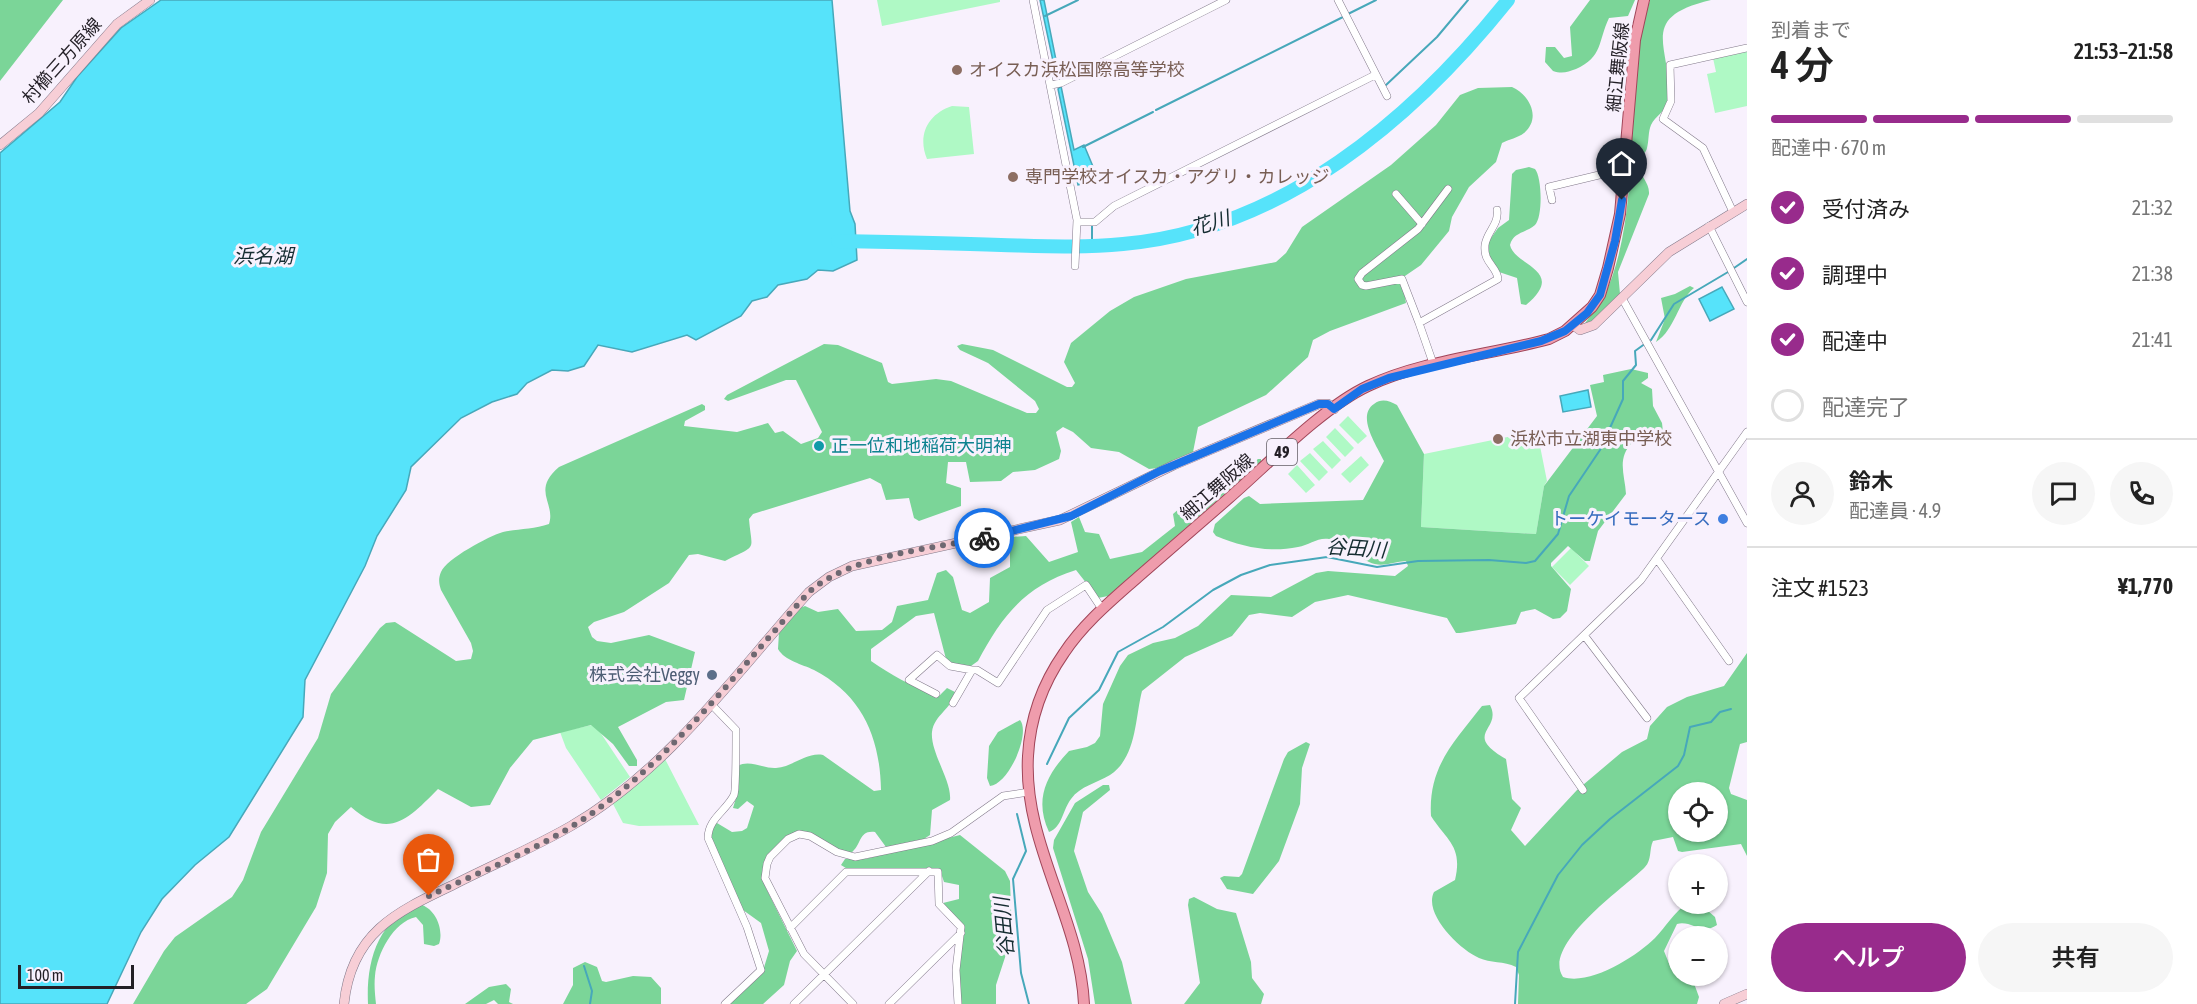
<!DOCTYPE html>
<html lang="ja">
<meta charset="utf-8">
<style>
body{margin:0;font-family:"Asap Condensed","Noto Sans JP",sans-serif;background:#f6f6f6;color:#222;height:100vh;display:flex;flex-direction:column;font-size:22px;white-space:nowrap}
*{box-sizing:border-box;margin:0}
p{font-size:20px;color:#767676}
.icon{flex:none;width:33px;height:33px;fill:none;stroke:currentColor;stroke-width:2;stroke-linecap:round;stroke-linejoin:round}
.map{position:relative;flex:1;overflow:hidden}
.panel{display:flex;flex-direction:column;background:#fff;width:450px}
.panel>*{flex:none}
.controls{position:absolute;left:1668px;top:782px;display:grid;gap:12px}
.controls a{display:grid;place-items:center;width:60px;height:60px;border-radius:50%;background:#fff;box-shadow:0 2px 4px #0004;font-size:30px}
.scale{position:absolute;left:18px;bottom:15px;width:116px;box-sizing:border-box;padding-left:6px;border:3px solid #231f26;border-top:0;font-size:16px;line-height:21px;white-space:nowrap;color:#231f26;-webkit-text-stroke:4px #f8f1fd;paint-order:stroke}
.pin{position:absolute;display:grid;place-items:center;width:51px;height:51px;color:#fff;margin:-62px -26px;border-radius:50% 50% 50% 0;rotate:-45deg;box-shadow:0 0 6px #0007}
.pin .icon{rotate:45deg}
.courier{position:absolute;display:grid;place-items:center;width:60px;height:60px;margin:-30px;border:4px solid #1a73e8;border-radius:50%;background:#fff;color:#222;box-shadow:0 2px 8px #0007}
.overview em{font-style:normal;font-weight:600}
.overview div{display:flex;flex-direction:column-reverse}
.overview{display:flex;align-items:center;justify-content:space-between;height:102px;padding:0 24px}
h1{font-size:39px;font-weight:600;line-height:45px}
.bar{display:grid;grid-template-columns:repeat(4,1fr);gap:9px 6px;align-content:center;height:72px;padding:0 24px}
.bar i{height:8px;border-radius:4px;background:#e0e0e0}
.bar .selected{background:#982b8c}
.bar p{grid-column:span 4}
.line{display:flex;align-items:center;gap:15px;padding:0 24px;border-top:2px solid #e0e0e0}
.line div{flex:1}
.round{display:grid;place-items:center;flex:none;width:63px;height:63px;border-radius:32px;background:#f6f6f6}
ol{padding:0 24px;list-style:none}
li{display:flex;align-items:center;gap:18px;height:66px}
li p{margin-inline-start:auto}
li .icon{padding:6px;border-radius:50%;background:#982b8c;color:#fff;stroke-width:4}
li:last-child{color:#767676}
li i{width:33px;height:33px;border:3px solid #e0e0e0;border-radius:50%}
.button{display:flex;gap:12px;margin-top:auto;padding:12px 24px}
.button a{flex:1;height:69px;border-radius:36px;background:#982b8c;color:#fff;font-size:24px;font-weight:600;line-height:69px;text-align:center}
.button a+a{background:#f6f6f6;color:#222}
main{display:flex;flex:1;min-height:0}
.map>svg:first-child{display:block}
</style>
<main>
<div class="map">
<svg width="1747" height="1004" viewBox="0 0 1747 1004">
<rect width="100%" height="100%" fill="#f8f1fd"/>
<path fill="#aff9c5" d="M877 0H1000V2L882 26Z
M1747 51V106L1715 113 1707 74 1716 72 1713 58Z
M952 106 969 107 974 154 927 159C917 135 928 114 952 106Z
M1348 416 1367 436 1358 444 1339 425Z
M1335 428 1354 448 1345 457 1326 437Z
M1537 431 1547 481 1544 486 1536 534 1421 527 1424 454Z
M1323 441 1341 460 1332 469 1313 449Z
M1310 453 1328 472 1319 481 1300 461Z
M1361 456 1369 465 1350 483 1341 474Z
M1297 465 1315 485 1306 493 1288 474Z
M1571 548 1589 566 1570 585 1552 567Z
M592 725 600 732 630 777 601 800 566 748 560 732Z
M665 759 699 825 639 826 623 823 612 802Z"/>
<path fill="#7bd598" fill-rule="evenodd" d="M0 0H63L0 81Z
M1590 0H1635L1628 16 1609 18C1598 41 1603 57 1576 69 1568 72 1562 74 1553 71L1545 62 1546 47H1555L1564 58 1572 56 1570 27Z
M1650 0H1711C1635 18 1673 47 1668 99 1667 111 1655 116 1651 125 1648 132 1649 141 1647 148 1646 153 1642 155 1640 159 1636 174 1650 181 1649 194L1618 272 1620 294 1592 322 1584 325C1589 316 1598 309 1603 299 1646 209 1620 93 1650 0Z
M1512 87C1529 94 1542 118 1524 133 1518 138 1509 139 1502 143L1496 162 1469 187 1452 217 1449 231 1421 265 1402 278 1406 303 1330 331 1313 340 1308 357 1266 395 1198 427 1193 452 1158 468 1149 469 1119 452 1091 448 1073 432 1063 427 1056 432 1061 451 1059 459 1035 470 1013 472 1001 481 970 482 966 462H948L946 483 961 488V506L919 521 914 518 909 498 886 500 881 484 870 478 753 514 749 519C752 553 758 544 725 561L698 554 689 555 669 583 624 612 594 622 588 627 592 637 597 641 611 643 649 635 695 652 684 700 666 702 618 727 637 760V766H629L613 744 591 725 533 740 510 768 490 805 471 807 438 789C409 818 390 841 351 807L335 822 328 834 327 873 316 907 267 989 246 1004H133L164 951 175 937 232 897 243 880 261 832 318 738 331 694 380 628 386 623 395 622 456 661 471 659 473 651 471 643 441 590C439 584 438 579 441 572 446 559 489 536 503 532 518 529 534 529 549 524 556 503 531 491 559 467L702 404 705 406V410L685 421 684 426 737 432 768 423 775 433 783 431 801 444 818 438 822 432 796 380H786L728 401 724 399 727 395 824 344 838 345 882 363 888 382 892 384 936 379 951 381 1027 413H1036L1039 409 1035 401 988 363 960 350 957 346 962 344 993 350 1067 387H1072L1075 383 1064 362 1071 343 1110 311 1134 297 1186 279 1276 262 1286 253 1302 227 1391 165 1436 125 1460 95 1478 88Z
M1529 167 1535 169C1542 177 1543 217 1535 225 1526 233 1513 232 1510 245 1514 266 1568 270 1526 305L1521 304 1517 278 1499 272 1489 259V241L1498 228 1509 220 1512 174 1516 170Z
M1690 286 1694 288C1678 301 1675 330 1656 342L1665 319 1661 298 1675 294Z
M1631 369 1648 373V378L1641 383 1652 389 1653 406 1662 423 1663 432 1644 445 1633 442C1616 458 1625 475 1626 494L1598 531 1590 561H1585L1568 546 1551 563V566L1571 589 1567 611 1560 618 1553 619 1535 609 1521 612 1516 624 1460 633H1456L1447 618 1348 595 1315 602 1292 617 1260 613 1249 615 1232 636 1185 657 1142 691C1135 718 1137 757 1110 775 1097 783 1080 786 1071 799 1063 809 1062 828 1049 832 1034 800 1046 775 1069 751L1087 747 1095 743 1100 736 1103 704 1120 666 1128 655 1153 643 1175 638 1198 626 1231 595 1271 597 1316 573 1328 571 1395 576 1408 566 1406 561C1393 562 1381 568 1369 562 1354 555 1347 542 1329 539 1318 537 1309 545 1298 547 1269 553 1243 547 1216 536L1213 532 1215 524 1244 498 1249 496 1260 504 1363 500 1384 461C1377 446 1356 416 1374 404 1382 398 1389 401 1397 405L1424 454 1421 527 1536 534 1544 486 1597 416 1590 385 1604 382 1603 375Z
M1258 459H1261V462L1108 596 1098 598 1076 570C1025 586 1002 616 978 661L971 666 951 663 946 659 934 613 916 616 871 649V661C892 676 910 684 933 696L938 697 947 688 955 692C952 709 934 715 932 732 930 752 952 781 950 800L932 810 930 835 924 839 886 847 875 832C858 830 862 845 851 853L838 849 805 831 786 836 764 863 762 871 765 886 797 951 790 961 784 985 763 1004H729L762 974 769 951 761 923 743 910 711 838 712 828 717 823 732 832 742 831 747 828 754 806 747 801 738 809 733 808 739 788 738 766C749 759 764 769 776 768 793 767 806 752 823 755L874 791 881 790C880 737 862 695 814 670 802 664 785 661 778 649L779 632 800 608 805 606 818 612 838 609 856 631 882 630 892 622 897 606 928 600 937 573 946 570 953 577 962 610 970 613 989 602 990 578 1010 567V537L1026 536 1049 562 1078 552 1071 522 1079 517 1085 532 1099 534 1110 559 1142 552 1175 526 1173 514 1180 508 1188 505 1195 509Z
M1747 653V742L1740 744 1729 788 1731 794 1747 800V856L1741 844 1682 852 1678 851 1673 837 1653 841C1649 849 1652 860 1645 867 1627 886 1541 944 1563 977 1590 986 1637 956 1655 938 1666 926 1674 913 1687 903H1699L1715 917 1717 925C1701 936 1692 920 1677 924L1664 951 1670 966 1678 972V975L1692 978 1699 997 1697 1004H1518L1519 975 1516 967C1504 961 1490 963 1479 958 1460 950 1423 914 1434 892L1455 880C1463 846 1447 841 1431 816 1428 767 1454 742 1482 706L1490 705C1503 730 1461 733 1506 759L1512 799 1521 808 1511 830 1525 846 1577 790 1622 752 1647 739 1650 726 1667 707 1687 697 1724 686ZM1678 792H1718V831H1678Z
M1020 720C1031 733 1009 784 990 786L987 778 989 746 998 732Z
M1306 742 1310 744 1302 768 1300 804 1279 861 1253 894 1227 889 1220 878 1224 876 1239 877 1242 874 1284 759 1288 752Z
M1103 785H1109L1110 790 1083 812 1074 851 1088 892 1102 914 1122 962 1132 1004H1095L1088 959 1053 848 1054 840 1075 803Z
M960 835 1005 871 1010 881 1012 936 996 985V1004H961L959 970 963 926 943 903 959 899V885L944 882 940 870 935 868 849 870 841 865 845 859H865Z
M1194 897 1217 909 1236 913 1251 962 1252 978 1264 994 1261 1004H1184L1200 983 1188 905 1189 899Z
M422 905C436 910 444 930 439 944L434 946 424 944 423 925 416 917C393 922 377 954 375 976 374 985 375 995 376 1004H368C366 963 377 917 422 905Z
M585 962 597 967 602 981 606 982 633 976 651 977 661 988V1004H563L573 985V968Z
M506 984 511 989 509 1002 513 1004H498L494 1000 486 1004H465L489 987Z"/>
<path fill="#56e3fa" stroke="#47a8ba" stroke-width="1.5" d="M161 0H832L850 211 855 224 857 260 833 271 818 270 807 279 778 285 767 297 752 301 741 316 696 340 687 335 632 352 598 345 584 366 568 371 552 370 527 383 517 394 492 402 461 418 411 467 406 490 377 536 365 566 305 680 303 717 229 837 195 865 162 899 141 932 107 1004H0V153L60 102 77 77 121 28Z
M1040 0H1044L1060 80H1057Z
M1061 86 1074 150 1084 145 1099 181 1078 185 1058 89Z
M1722 287 1734 309 1710 321 1699 299Z
M1588 390 1591 407 1563 412 1560 396Z"/>
<g fill="none" stroke-linecap="round" stroke-linejoin="round">
<path stroke="#47a8ba" stroke-width="2" d="M1348 14 1376 0
M1045 16 1078 0
M1386 85 1437 37 1468 0
M1156 110 1343 17
M1083 147 1153 112
M1092 245V225
M1734 268 1747 259
M1651 340 1674 304 1728 272
M1047 764 1069 718 1099 690 1118 652 1163 627 1213 590 1241 575 1270 565 1327 557 1377 567 1418 561 1489 560 1526 563 1535 561 1558 534 1569 496 1600 450 1623 399V381L1636 365 1635 351 1646 343
M1017 814 1026 851 1013 879 1021 973 1029 1004
M584 966 592 991 590 1004
M1515 1004 1518 952 1558 875 1582 845 1610 819 1678 766 1684 755 1690 727 1711 722 1720 712 1731 709"/>
<path stroke="#56e3fa" stroke-width="14" d="M838 241C892 242 946 243 1001 245 1042 246 1083 248 1123 244 1282 230 1412 120 1508 0"/>
<g stroke="#82798a" stroke-width="8">
<path id="street" d="M1033 0 1077 220 1075 266
M1338 0 1387 96
M1051 85 1061 83 1226 0
M1396 194 1422 224
M1552 200 1549 187 1624 169
M1733 212 1703 148 1663 119 1671 101 1670 65 1747 48
M1077 222H1095L1114 206 1375 75
M1709 226 1747 302
M1622 298 1747 523
M1419 323 1402 279 1366 286 1362 285 1358 279 1362 273 1418 229 1448 189
M1434 366 1419 323 1498 279C1497 266 1483 263 1485 245 1487 231 1499 225 1497 210
M1657 559 1729 661
M1584 635 1647 718
M936 694 909 680 937 655 950 666 972 670
M953 703 972 670H977L998 683 1047 610 1086 585 1102 609
M711 704 736 730C736 738 736 791 734 795 726 811 708 819 708 838L747 927 761 970 725 1004
M1583 790 1519 698 1641 580 1747 432
M790 928 846 872H938L939 904 961 927 956 970 958 1004
M794 1004 929 871
M853 1004 804 954 765 878 767 864 770 857 788 839 799 834 810 836 837 852 855 857 932 841 951 833 1003 796 1029 792
M889 1004 961 933"/>
</g>
<g stroke="#82798a" stroke-width="10">
<path id="secondary" d="M0 145 39 113 117 24 150 0
M1573 325 1580 330 1594 325 1669 252 1747 204
M344 1004C351 933 396 912 453 885 492 865 533 848 571 826 668 770 735 674 809 592L829 577 852 566 1060 520 1174 465 1319 404H1328L1334 409
M1724 1004 1747 994"/>
</g>
<g stroke="#a14559" stroke-width="12">
<path id="primary" d="M1084 1004C1080 918 1023 844 1028 756 1030 719 1043 683 1064 653 1084 623 1111 601 1138 577 1168 551 1199 524 1229 498 1267 465 1323 407 1368 386 1423 360 1490 355 1549 339L1565 331 1592 307 1600 295 1608 268 1620 214 1635 40 1644 0"/>
</g>
<use href="#street" stroke="#fff" stroke-width="7"/>
<use href="#secondary" stroke="#f7ced6" stroke-width="9"/>
<use href="#primary" stroke="#ef9cac" stroke-width="10"/>
</g>
<g fill="none" stroke-linecap="round" stroke-linejoin="round">
<path stroke="#6e6871" stroke-width="6" stroke-dasharray="0 10.8" d="M429 896C481 871 540 849 588 816 676 755 738 670 809 592 851 555 930 549 984 538"/>
<path stroke="#1a73e8" stroke-width="8" d="M984 538 1071 516 1160 471 1319 404H1328L1334 409 1362 389 1389 378 1541 341 1565 331 1587 313 1600 295 1615 241 1622 200"/>
</g>
<g fill="#8d6e63" stroke="#f8f1fd" stroke-width="2">
<circle cx="957" cy="70" r="6"/>
<circle cx="1013" cy="177" r="6"/>
<circle cx="1498" cy="439" r="6"/>
</g>
<circle fill="#0f9aa8" stroke="#f8f1fd" stroke-width="2" cx="819" cy="446" r="6"/>
<circle fill="#3f7fe0" stroke="#f8f1fd" stroke-width="2" cx="1723" cy="519" r="6"/>
<circle fill="#5c6f8a" stroke="#f8f1fd" stroke-width="2" cx="712" cy="675" r="6"/>
<g text-anchor="middle" stroke-width="6" stroke-linejoin="round" paint-order="stroke">
<rect fill="#f8f1fd" stroke="#635e66" stroke-width="1.5" x="1267" y="439" width="30" height="26" rx="4.5"/>
<g font-size="16" font-weight="bold" fill="#231f26">
<text x="1282" y="458">49</text>
</g>
<g font-size="18" fill="#231f26" stroke="#f8f1fd">
<text transform="translate(62 61) rotate(-48)" y="6">村櫛三方原線</text>
<text transform="translate(1618 67) rotate(-84)" y="6">細江舞阪線</text>
<text transform="translate(1217 487) rotate(-41)" y="6">細江舞阪線</text>
</g>
<g font-size="18" fill="#785e54" stroke="#f8f1fd" text-anchor="start">
<text x="969" y="76">オイスカ浜松国際高等学校</text>
<text x="1025" y="183">専門学校オイスカ・アグリ・カレッジ</text>
<text x="1510" y="445">浜松市立湖東中学校</text>
</g>
<g font-size="18" fill="#0d838f" stroke="#f8f1fd" text-anchor="start">
<text x="831" y="452">正一位和地稲荷大明神</text>
</g>
<g font-size="18" fill="#366cbe" stroke="#f8f1fd" text-anchor="end">
<text x="1711" y="525">トーケイモータース</text>
</g>
<g font-size="18" fill="#4e5e75" stroke="#f8f1fd" text-anchor="end">
<text x="700" y="681">株式会社Veggy</text>
</g>
<g font-size="20" font-style="italic" fill="#162d32" stroke="#f8f1fd">
<text transform="translate(1210 223) rotate(-17)" y="7">花川</text>
<text x="263" y="263">浜名湖</text>
<text transform="translate(1356 548) rotate(4)" y="7">谷田川</text>
<text transform="translate(1004 927) rotate(-95)" y="7">谷田川</text>
</g>
</g>
</svg>
<div class="controls">
<a><svg class="icon" aria-label="locate" viewBox="0 0 24 24"><circle cx="12" cy="12" r="6"/><path d="M12 2v4M12 18v4M2 12h4M18 12h4"/></svg></a>
<a>+</a>
<a>−</a>
</div>
<div class="scale">100 m</div>
<div class="pin" style="left:429px;top:896px;background:#ea580c"><svg class="icon" aria-label="bag" viewBox="0 0 24 24"><path d="M5 8h14l-1 12H6zM9 8a3 3 0 0 1 6 0"/></svg></div>
<div class="pin" style="left:1622px;top:200px;background:#1f2937"><svg class="icon" aria-label="home" viewBox="0 0 24 24"><path d="M3 11l9-7 9 7M6 9v11h12V9"/></svg></div>
<div class="courier" style="left:984px;top:538px"><svg class="icon" aria-label="bike" viewBox="0 0 24 24"><circle cx="6" cy="16" r="4"/><circle cx="18" cy="16" r="4"/><path d="M6 16l4-8h5l3 8M10 8l3 8H6M13 5h3"/></svg></div>
</div>
<section class="panel">
<div class="overview"><div><h1>4 分</h1><p>到着まで</p></div><em>21:53–21:58</em></div>
<div class="bar"><i class="selected"></i><i class="selected"></i><i class="selected"></i><i></i><p>配達中 · 670 m</p></div>
<ol>
<li><svg class="icon" aria-label="check" viewBox="0 0 24 24"><path d="M5 12l5 5 9-10"/></svg>受付済み<p>21:32</p></li>
<li><svg class="icon" aria-label="check" viewBox="0 0 24 24"><path d="M5 12l5 5 9-10"/></svg>調理中<p>21:38</p></li>
<li><svg class="icon" aria-label="check" viewBox="0 0 24 24"><path d="M5 12l5 5 9-10"/></svg>配達中<p>21:41</p></li>
<li><i></i>配達完了</li>
</ol>
<div class="line" style="height:108px"><a class="round"><svg class="icon" aria-label="person" viewBox="0 0 24 24"><circle cx="12" cy="8" r="4"/><path d="M4 21q1-7 8-7t8 7"/></svg></a><div><b>鈴木</b><p>配達員 · 4.9</p></div><a class="round"><svg class="icon" aria-label="chat" viewBox="0 0 24 24"><path d="M4 5h16v11H9l-5 4z"/></svg></a><a class="round"><svg class="icon" aria-label="phone" viewBox="0 0 24 24"><path d="M5 4h4l2 5-3 2q2 4 5 5l2-3 5 2v4C11 20 4 13 5 4z"/></svg></a></div>
<div class="line" style="height:78px"><div>注文 #1523</div><b>¥1,770</b></div>
<div class="button"><a>ヘルプ</a><a>共有</a></div>
</section>
</main>
